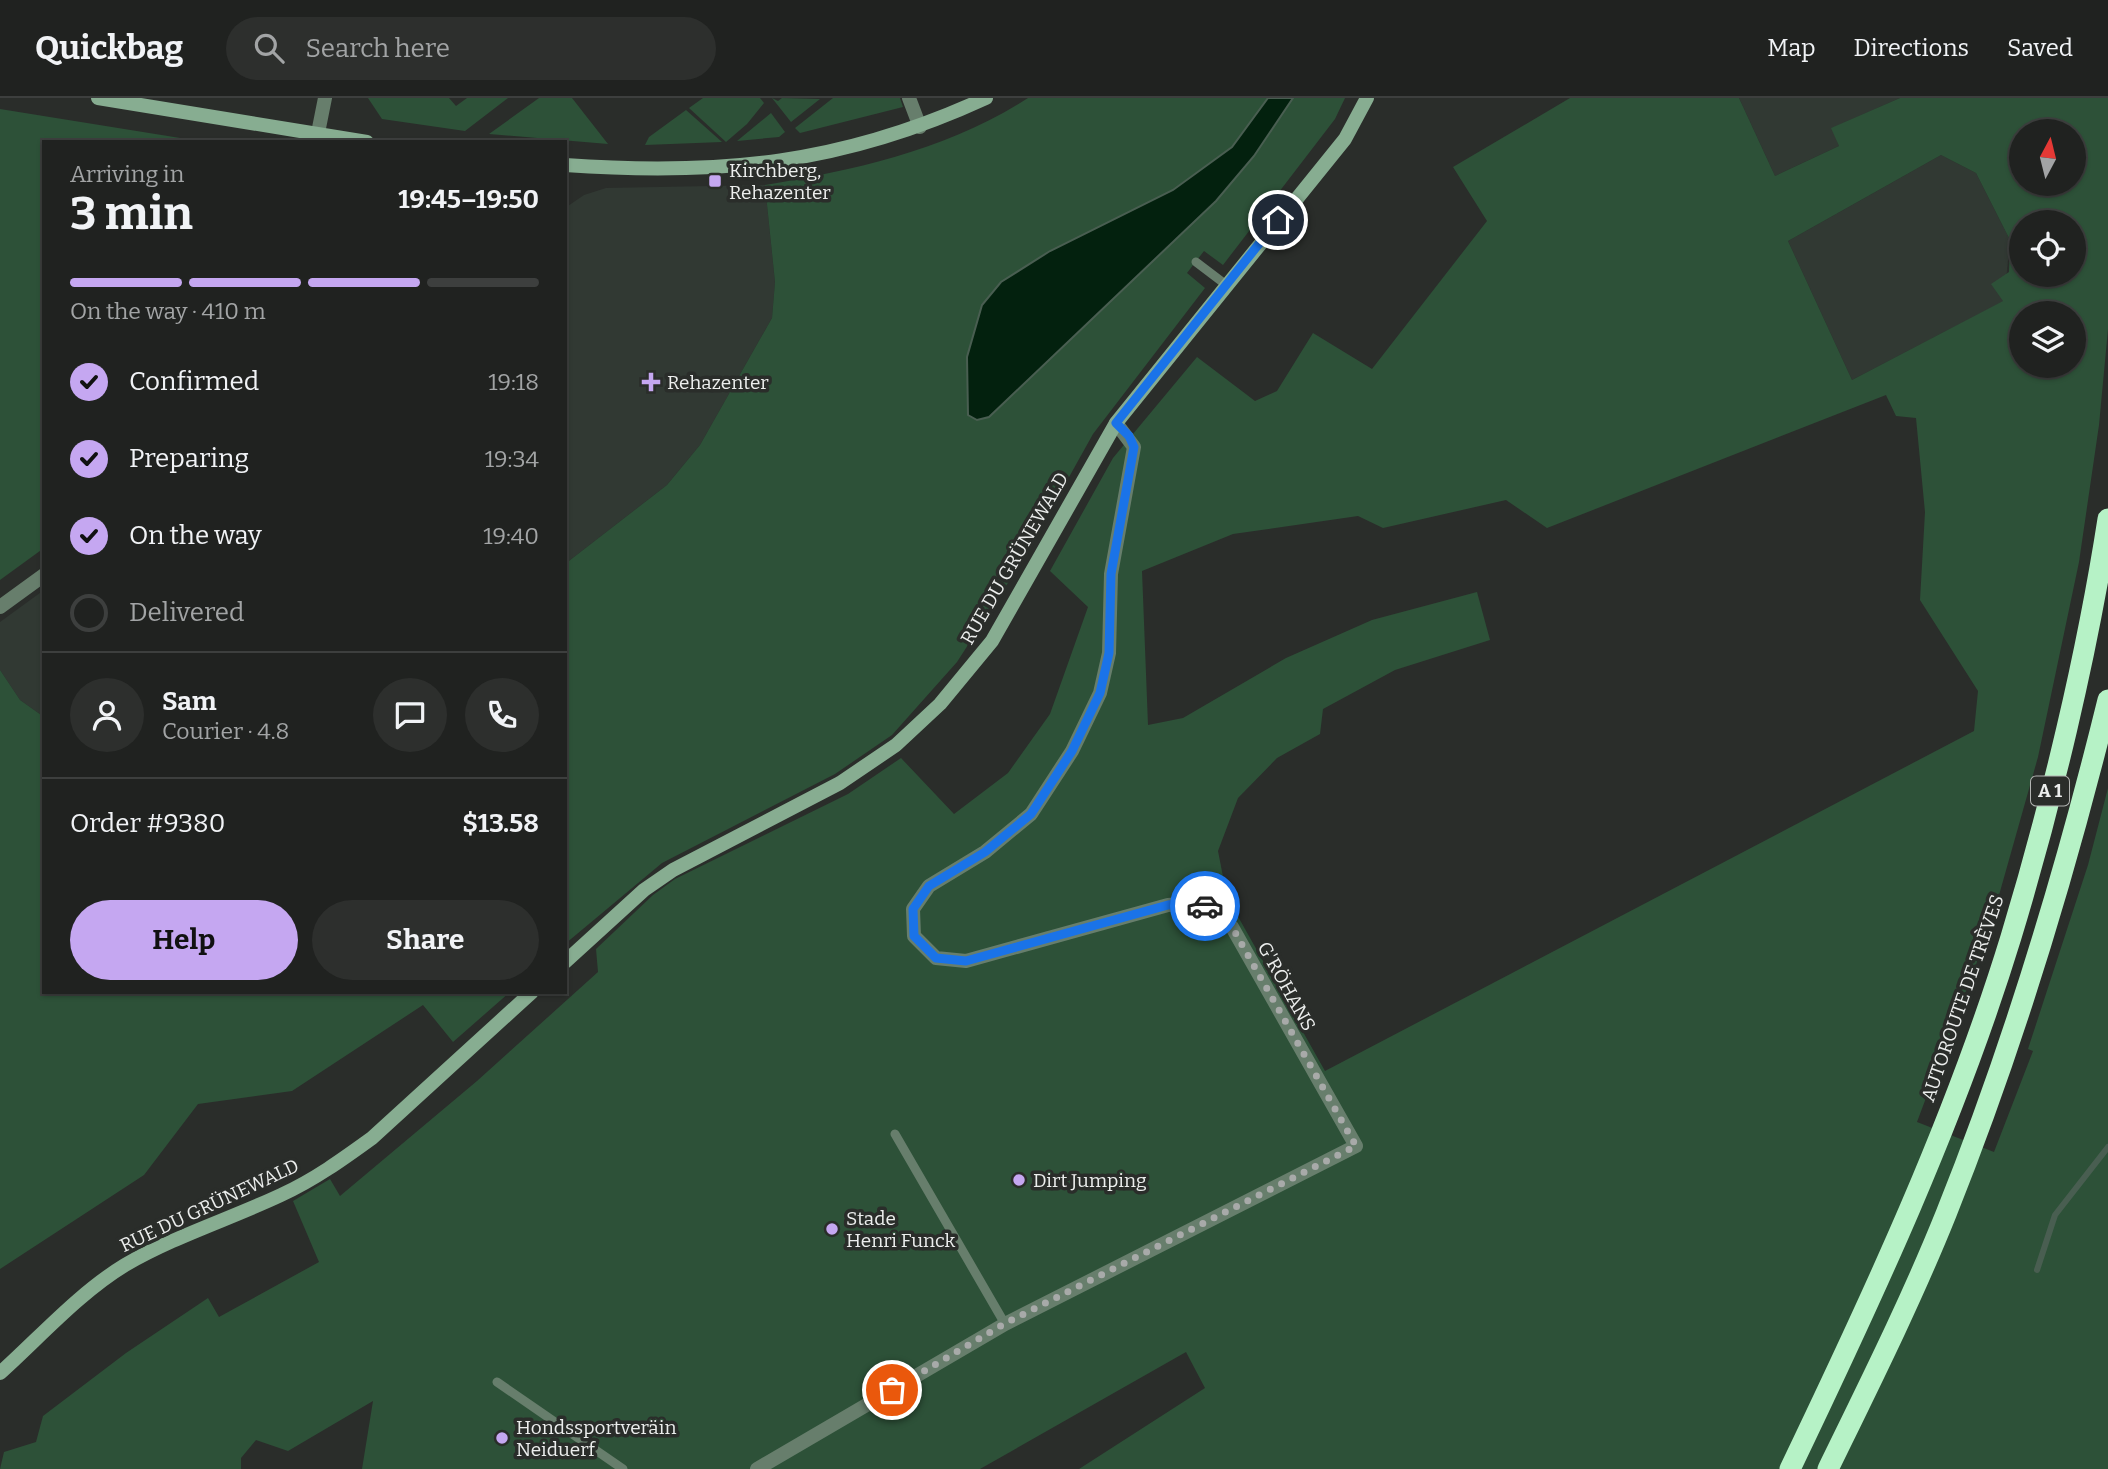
<!DOCTYPE html>
<meta charset="utf-8">
<style>
body{margin:0;font-family:Bitter,serif;background:#2d2f2d;color:#f1f3f6;height:100vh;display:flex;flex-direction:column;font-size:26px;white-space:nowrap}
*{box-sizing:border-box;margin:0}
p{font-size:23px;color:#a2a4a5}
.icon{flex:none;width:38px;height:38px;fill:none;stroke:currentColor;stroke-width:2;stroke-linecap:round;stroke-linejoin:round}
.map{position:relative;flex:1;overflow:hidden}
.details{position:absolute;left:42px;top:42px;width:525px;height:854px;display:flex;flex-direction:column;background:#202220;border-radius:0px;box-shadow:0 2px 5px #0004,0 0 0 2px #3d3f3e}
.details>*{flex:none}
.needle{width:46px;rotate:7deg}
.controls{position:absolute;left:2009px;top:21px;display:grid;gap:14px}
.controls a{display:grid;place-items:center;width:77px;height:77px;border-radius:50%;background:#202220;box-shadow:0 2px 5px #0004,0 0 0 2px #3d3f3e;font-size:35px}
.pin{position:absolute;display:grid;place-items:center;width:60px;height:60px;color:#fff;margin:-30px;border:4px solid #fff;border-radius:50%;box-shadow:0 2px 7px #0007}
.courier{position:absolute;display:grid;place-items:center;width:70px;height:70px;margin:-35px;border:5px solid #1a73e8;border-radius:50%;background:#fff;color:#222;box-shadow:0 2px 9px #0007}
.head em{font-style:normal;font-weight:700}
.head div{display:flex;flex-direction:column-reverse}
.head{display:flex;align-items:center;justify-content:space-between;height:119px;padding:0 28px}
h1{font-size:46px;font-weight:700;line-height:52px}
.bar{display:grid;grid-template-columns:repeat(4,1fr);gap:10px 7px;align-content:center;height:84px;padding:0 28px}
.bar i{height:9px;border-radius:5px;background:#3d3f3e}
.bar .current{background:#c5a7f1}
.bar p{grid-column:span 4}
.line{display:flex;align-items:center;gap:18px;padding:0 28px;border-top:2px solid #3d3f3e}
.line div{flex:1}
.round{display:grid;place-items:center;flex:none;width:74px;height:74px;border-radius:37px;background:#2d2f2d}
ol{padding:0 28px;list-style:none}
li{display:flex;align-items:center;gap:21px;height:77px}
li p{margin-inline-start:auto}
li .icon{padding:7px;border-radius:50%;background:#c5a7f1;color:#111;stroke-width:4}
li:last-child{color:#a2a4a5}
li i{width:38px;height:38px;border:4px solid #3d3f3e;border-radius:50%}
.primary-button{display:flex;gap:14px;margin-top:auto;padding:14px 28px}
.primary-button a{flex:1;height:80px;border-radius:42px;background:#c5a7f1;color:#111;font-size:28px;font-weight:700;line-height:80px;text-align:center}
.primary-button a+a{background:#2d2f2d;color:#f1f3f6}
header{display:flex;align-items:center;gap:42px;box-sizing:border-box;height:98px;padding:0 35px;background:#202220;border-bottom:2px solid #3d3f3e}
header strong{font-size:33px}
nav{display:flex;gap:38px;margin-inline-start:auto;font-size:24px}
.search{width:490px;height:63px;background:#2d2f2d;display:flex;align-items:center;gap:18px;box-sizing:border-box;padding:0 24px;border-radius:38px;color:#a2a4a5;font-size:26px}
.map>svg:first-child{display:block}
</style>
<header>
<strong>Quickbag</strong>
<div class="search"><svg class="icon" aria-label="search" viewBox="0 0 24 24"><circle cx="10" cy="10" r="6"/><path d="M15 15l6 6"/></svg>Search here</div>
<nav><a>Map</a><a>Directions</a><a>Saved</a></nav>
</header>
<div class="map">
<svg width="2108" height="1371" viewBox="0 0 2108 1371">
<rect width="100%" height="100%" fill="#2a2d2a"/>
<path fill="#313933" d="M1739 0H1900L1832 30 1839 48 1775 78Z
M1941 57 1976 75 2010 142 2004 203 1852 282 1788 143Z
M765 87 775 184 772 220 700 347 667 387 565 466V110L584 97 606 90Z
M44 492V619L20 602 0 572V524Z"/>
<path fill="#2d5138" fill-rule="evenodd" d="M368 0H449L456 8 467 0H508L465 33 382 21Z
M539 0H572L608 46 489 36Z
M703 0H760L764 5 747 26 726 44 689 10Z
M772 0 778 3 782 0 820 1 791 24Z
M833 0H900L903 9 800 35 795 30Z
M1028 0H1345L1335 21 1223 167 1204 153 1187 175 1205 190 1093 336 1024 460 957 564 892 637 835 676 662 765 565 846V466L667 387 700 347 772 220 775 184 765 87C856 72 949 51 1028 0Z
M1570 0H1739L1775 78 1839 48 1831 30 1900 0H2108V231L2099 327 2079 464 2038 659 1990 829 1917 1024 1994 1054 2033 953 2028 951 2088 767 2108 690V1371H1079L1205 1290 1186 1254 980 1371H362L373 1303 288 1353 256 1342 241 1360V1371H0L4 1354 36 1344 43 1318 126 1255 208 1200 219 1219 319 1164 293 1103 330 1081 340 1098 477 983 598 874 596 851 653 797 675 781 848 696 901 660 954 716 1008 675 1050 616 1088 509 1050 473 1113 360 1197 259 1255 303 1277 293 1313 235 1372 271 1487 123 1453 69ZM2021 33H2074V86H2021ZM1941 57 1976 75 2010 142 2009 174 1991 186 2003 203 1852 282 1788 143ZM2021 124H2074V177H2021ZM2021 215H2074V268H2021ZM1886 297 1896 318 1916 320 1925 414 1920 502 1978 593 1974 633 1325 973 1227 799 1218 753 1238 700 1277 660 1320 636 1323 611 1395 572 1490 542 1477 494 1372 522 1286 560 1183 620 1148 627 1142 473 1233 436 1358 418 1383 430 1506 402 1547 430Z
M0 11 205 44H44V450L0 482Z
M686 12 722 44 645 47 649 39Z
M771 15 785 34 779 39 737 43Z
M0 572 20 602 44 619V894H510L453 944 423 907 292 993 198 1006 144 1077 0 1171Z"/>
<path fill="#03210e" stroke="#495e51" stroke-width="2" d="M1268 0H1293L1254 58 1216 103 989 319 977 322 968 317 967 259 982 207 1001 184 1050 153 1173 92 1232 49Z"/>
<g fill="none" stroke-linecap="round" stroke-linejoin="round">
<path stroke="#495e51" stroke-width="6" d="M2037 1172 2055 1117 2108 1049"/>
<path stroke="#677e6c" stroke-width="9" d="M1196 164 1225 186
M895 1036 1005 1226
M497 1284 623 1371"/>
<path stroke="#677e6c" stroke-width="14" d="M909 0 920 29
M318 35 325 0
M0 509 44 477
M757 1371 1005 1226 1356 1048 1232 829C1210 805 1200 804 1168 807L966 863 936 860 914 838 913 811 929 788 985 754 1031 716 1072 653 1100 595 1109 555 1111 476 1134 349 1116 325"/>
<path stroke="#87ad91" stroke-width="14" d="M98 0 367 44
M565 67C721 78 843 66 986 0
M565 864 644 792 673 772 840 685 896 647 940 606 992 543 1116 325 1345 41 1367 0
M0 1275C40 1239 79 1195 125 1167 175 1138 230 1121 281 1097 314 1082 343 1061 372 1040L532 894"/>
<path stroke="#b6f2c6" stroke-width="21" d="M1790 1371C1873 1198 1955 1022 2011 839 2051 707 2087 557 2108 421
M1828 1371C1869 1287 1911 1203 1946 1116 2013 949 2065 777 2108 602"/>
</g>
<g fill="none" stroke-linecap="round" stroke-linejoin="round">
<path stroke="#a8aaa9" stroke-width="7" stroke-dasharray="0 12.6" d="M892 1292 1004 1226 1356 1048 1232 829 1215 811 1205 808"/>
<path stroke="#1a73e8" stroke-width="9" d="M1205 808 1194 804 1168 807 966 863 936 860 914 838 913 811 929 788 985 754 1031 716 1072 653 1100 595 1109 555 1111 476 1134 349 1129 338 1116 325 1278 122"/>
</g>
<g fill="#c5a7f1" stroke="#2a2d2a" stroke-width="2.5">
<rect x="708" y="76" width="14" height="14" rx="3.5"/>
<path d="M647.5 273.5h7v7h7v7h-7v7h-7v-7h-7v-7h7z"/>
<circle cx="1019" cy="1082" r="7"/>
<circle cx="832" cy="1131" r="7"/>
<circle cx="502" cy="1340" r="7"/>
</g>
<g text-anchor="middle" stroke-width="7" stroke-linejoin="round" paint-order="stroke">
<rect fill="#2a2d2a" stroke="#b2b4b2" stroke-width="2" x="2031" y="678.5" width="38" height="29" rx="5"/>
<g font-size="18" font-weight="bold" fill="#eceeed">
<text x="2050" y="699">A 1</text>
</g>
<g font-size="19" fill="#eceeed" stroke="#2a2d2a" text-anchor="start">
<text x="729" y="79">Kirchberg,<tspan x="729" dy="22">Rehazenter</tspan></text>
<text x="667" y="291">Rehazenter</text>
<text x="1033" y="1089">Dirt Jumping</text>
<text x="846" y="1127">Stade<tspan x="846" dy="22">Henri Funck</tspan></text>
<text x="516" y="1336">Hondssportveräin<tspan x="516" dy="22">Neiduerf</tspan></text>
</g>
<g font-size="19" fill="#eceeed" stroke="#2a2d2a">
<text transform="translate(1014 460) rotate(-60)" y="7">RUE DU GRÜNEWALD</text>
<text transform="translate(1287 888) rotate(61)" y="7">G'RÖHANS</text>
<text transform="translate(1962 900) rotate(-71)" y="7">AUTOROUTE DE TRÈVES</text>
<text transform="translate(209 1107) rotate(-25)" y="7">RUE DU GRÜNEWALD</text>
</g>
</g>
</svg>
<div class="controls">
<a><svg class="needle" viewBox="-14 -14 28 28"><path d="M0-13l5 13h-10z" fill="#e53935"/><path d="M0 13l5-13h-10z" fill="#a2a4a5"/></svg></a>
<a><svg class="icon" aria-label="locate" viewBox="0 0 24 24"><circle cx="12" cy="12" r="6"/><path d="M12 2v4M12 18v4M2 12h4M18 12h4"/></svg></a>
<a><svg class="icon" aria-label="layers" viewBox="0 0 24 24"><path d="M12 4l9 5-9 5-9-5zM3 14l9 5 9-5"/></svg></a>
</div>
<div class="pin" style="left:892px;top:1292px;background:#ea580c"><svg class="icon" aria-label="bag" viewBox="0 0 24 24"><path d="M5 8h14l-1 12H6zM9 8a3 3 0 0 1 6 0"/></svg></div>
<div class="pin" style="left:1278px;top:122px;background:#1f2937"><svg class="icon" aria-label="home" viewBox="0 0 24 24"><path d="M3 11l9-7 9 7M6 9v11h12V9"/></svg></div>
<div class="courier" style="left:1205px;top:808px"><svg class="icon" aria-label="car" viewBox="0 0 24 24"><path d="M5 17H2v-5l4-1 3-4h7l3 4 3 1v5h-3M9 17h6M6 11h13"/><circle cx="7" cy="17" r="2"/><circle cx="17" cy="17" r="2"/></svg></div>
<section class="details">
<div class="head"><div><h1>3 min</h1><p>Arriving in</p></div><em>19:45–19:50</em></div>
<div class="bar"><i class="current"></i><i class="current"></i><i class="current"></i><i></i><p>On the way · 410 m</p></div>
<ol>
<li><svg class="icon" aria-label="check" viewBox="0 0 24 24"><path d="M5 12l5 5 9-10"/></svg>Confirmed<p>19:18</p></li>
<li><svg class="icon" aria-label="check" viewBox="0 0 24 24"><path d="M5 12l5 5 9-10"/></svg>Preparing<p>19:34</p></li>
<li><svg class="icon" aria-label="check" viewBox="0 0 24 24"><path d="M5 12l5 5 9-10"/></svg>On the way<p>19:40</p></li>
<li><i></i>Delivered</li>
</ol>
<div class="line" style="height:126px"><a class="round"><svg class="icon" aria-label="person" viewBox="0 0 24 24"><circle cx="12" cy="8" r="4"/><path d="M4 21q1-7 8-7t8 7"/></svg></a><div><b>Sam</b><p>Courier · 4.8</p></div><a class="round"><svg class="icon" aria-label="chat" viewBox="0 0 24 24"><path d="M4 5h16v11H9l-5 4z"/></svg></a><a class="round"><svg class="icon" aria-label="phone" viewBox="0 0 24 24"><path d="M5 4h4l2 5-3 2q2 4 5 5l2-3 5 2v4C11 20 4 13 5 4z"/></svg></a></div>
<div class="line" style="height:91px"><div>Order #9380</div><b>$13.58</b></div>
<div class="primary-button"><a>Help</a><a>Share</a></div>
</section>
</div>
